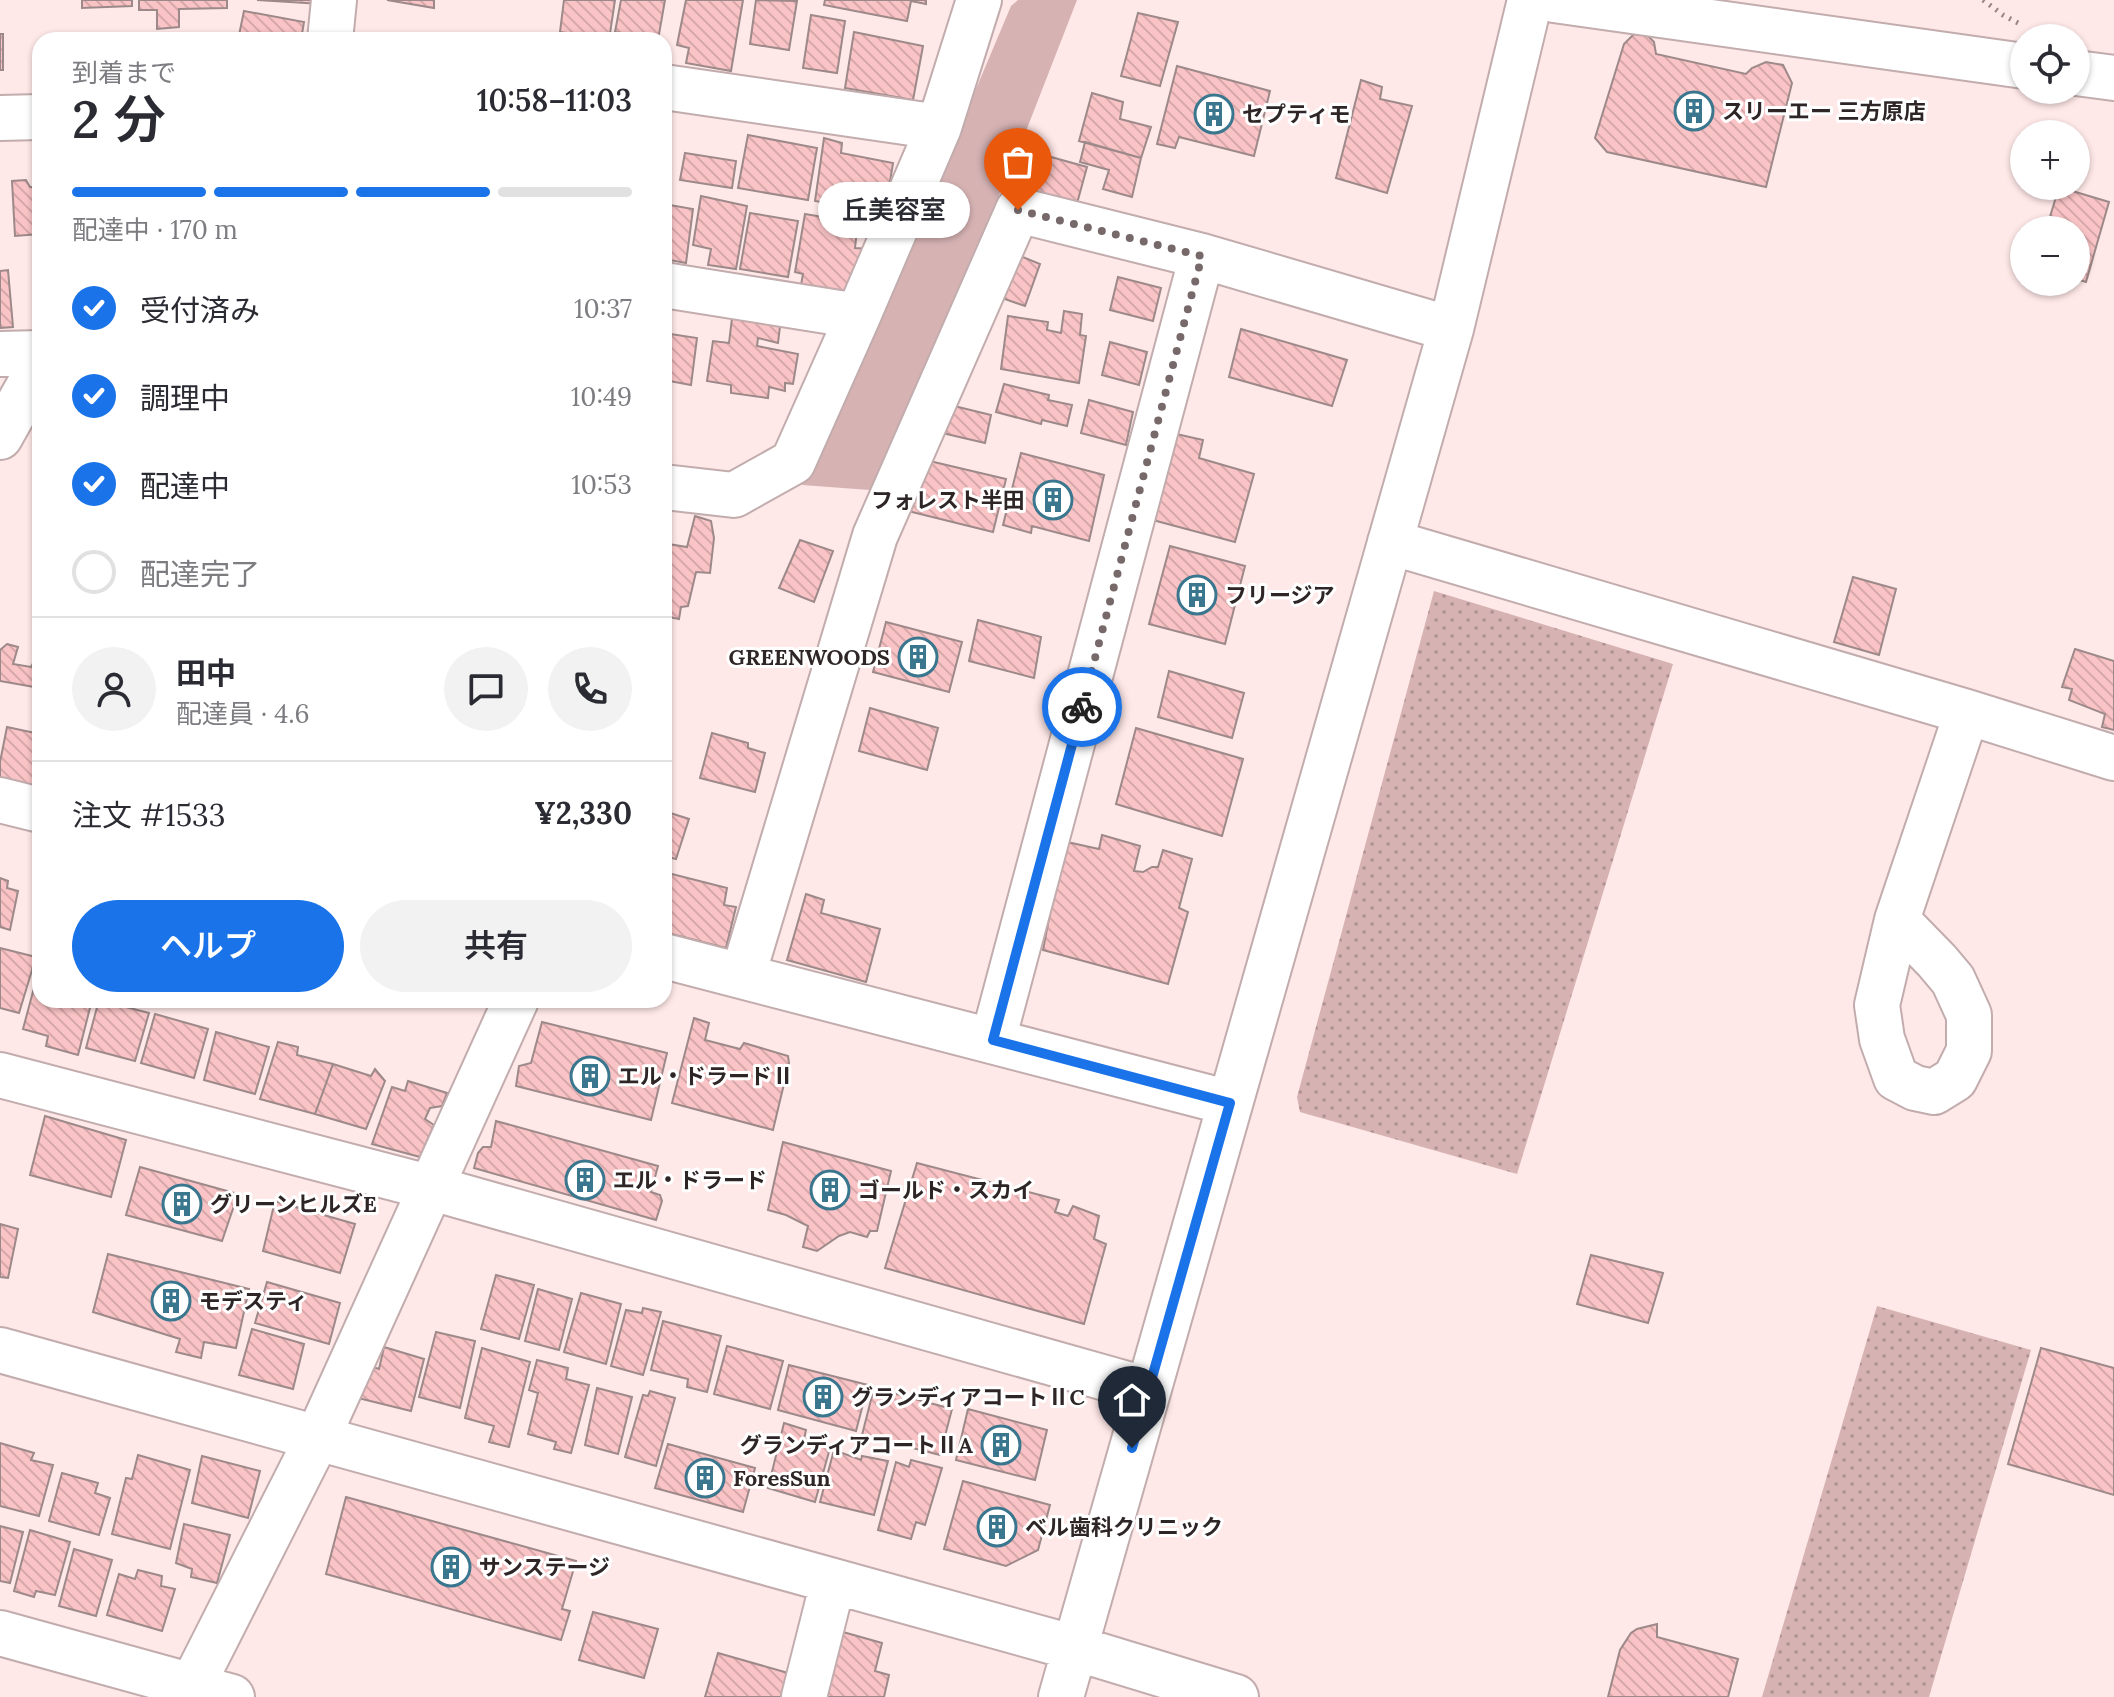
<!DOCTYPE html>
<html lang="ja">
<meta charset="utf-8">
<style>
body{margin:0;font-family:Lora,"Noto Sans JP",serif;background:#f2f2f3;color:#2b2b33;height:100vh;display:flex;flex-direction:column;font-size:30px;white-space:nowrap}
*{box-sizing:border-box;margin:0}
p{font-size:26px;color:#7c7c81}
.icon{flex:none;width:44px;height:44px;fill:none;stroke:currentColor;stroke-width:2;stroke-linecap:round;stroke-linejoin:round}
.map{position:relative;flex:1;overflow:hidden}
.side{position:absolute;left:32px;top:32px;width:640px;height:976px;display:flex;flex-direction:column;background:#fff;border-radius:24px;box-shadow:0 2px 6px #0004}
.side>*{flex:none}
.fabs{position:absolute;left:2010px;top:24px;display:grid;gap:16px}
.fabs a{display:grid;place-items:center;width:80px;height:80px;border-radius:50%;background:#fff;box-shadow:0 2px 6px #0004;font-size:40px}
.pin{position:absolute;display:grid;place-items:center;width:68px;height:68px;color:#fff;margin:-82px -34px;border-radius:50% 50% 50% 0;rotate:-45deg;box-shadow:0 0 8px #0007}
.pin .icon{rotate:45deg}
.courier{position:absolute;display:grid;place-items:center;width:80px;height:80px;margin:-40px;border:6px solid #1a73e8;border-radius:50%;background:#fff;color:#222;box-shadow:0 2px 10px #0007}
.bubble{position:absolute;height:56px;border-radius:28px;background:#fff;box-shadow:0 2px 6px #0004;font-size:26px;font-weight:600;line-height:56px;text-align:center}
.head em{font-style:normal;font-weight:600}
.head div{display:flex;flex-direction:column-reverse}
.head{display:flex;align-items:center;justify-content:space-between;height:136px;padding:0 40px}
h1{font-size:52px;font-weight:600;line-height:60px}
.bar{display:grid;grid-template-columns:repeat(4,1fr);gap:12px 8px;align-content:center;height:96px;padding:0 40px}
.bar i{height:10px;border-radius:6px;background:#e1e1e2}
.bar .on{background:#1a73e8}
.bar p{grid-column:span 4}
.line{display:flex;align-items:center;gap:20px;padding:0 40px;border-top:2px solid #e1e1e2}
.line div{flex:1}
.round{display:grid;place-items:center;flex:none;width:84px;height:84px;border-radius:42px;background:#f2f2f3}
ol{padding:0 40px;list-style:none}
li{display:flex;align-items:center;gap:24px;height:88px}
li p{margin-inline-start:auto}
li .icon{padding:8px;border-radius:50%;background:#1a73e8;color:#fff;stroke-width:4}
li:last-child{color:#7c7c81}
li i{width:44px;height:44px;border:4px solid #e1e1e2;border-radius:50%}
.cta{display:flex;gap:16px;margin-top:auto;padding:16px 40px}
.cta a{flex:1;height:92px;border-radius:48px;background:#1a73e8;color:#fff;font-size:32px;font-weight:600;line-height:92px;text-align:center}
.cta a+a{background:#f2f2f3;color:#2b2b33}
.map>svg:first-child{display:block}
</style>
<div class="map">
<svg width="2114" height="1697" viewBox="0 0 2114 1697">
<defs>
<pattern id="grass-dots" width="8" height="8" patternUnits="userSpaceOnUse" patternTransform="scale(2)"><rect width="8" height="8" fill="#d6b2b3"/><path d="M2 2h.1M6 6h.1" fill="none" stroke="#ae9191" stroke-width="1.8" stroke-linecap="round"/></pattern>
<pattern id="building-back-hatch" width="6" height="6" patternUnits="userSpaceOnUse" patternTransform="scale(2)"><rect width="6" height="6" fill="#fac4c6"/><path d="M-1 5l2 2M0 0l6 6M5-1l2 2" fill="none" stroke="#d7a8aa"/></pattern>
</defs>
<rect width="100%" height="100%" fill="#ffe8e8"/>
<path fill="url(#grass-dots)" d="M1434 591 1673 664 1517 1174 1300 1112 1297 1097Z
M1877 1306 2031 1350 1929 1697H1762Z"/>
<path fill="#d6b2b3" d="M1018 0H1077L1019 149 870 490 802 485 819 461 1011 6Z"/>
<path fill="url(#building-back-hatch)" stroke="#9d8989" stroke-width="2" d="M82 0H132V6L82 8Z
M139 0H227V8L179 9V27L157 29V10H139Z
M257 0H321V4Z
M387 0H434V8Z
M564 0H615L609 40 560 32Z
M621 0H665L658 40 621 37V33L615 32Z
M686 0H743L731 71 686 63 689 48 677 45Z
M756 0 797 1 789 50 750 44Z
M825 0H926V4L911 1 907 21 824 5Z
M244 11 304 22 301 40H238Z
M1138 13 1178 22 1160 86 1121 76Z
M811 15 845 21 837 73 803 68Z
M854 32 923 46 913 100 845 88Z
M0 34H3V70H0Z
M1634 34 1647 35 1654 42 1656 54 1746 74 1752 68 1766 62 1783 65 1792 83 1766 187 1607 152 1595 138 1624 44Z
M1177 66 1270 91 1254 156 1179 137 1175 148 1157 144Z
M1361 80 1382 87 1380 99 1412 106 1387 193 1336 178Z
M1092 93 1123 102 1120 119 1151 127 1141 158 1079 141Z
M748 135 817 148 808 200 738 188Z
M824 138 842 143 841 153 893 163 885 213 815 201Z
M1085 142 1141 158 1132 197 1103 189 1109 170 1080 162Z
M1026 150 1087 167 1076 207 1016 191Z
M685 153 736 161 732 188 680 180Z
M26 180 30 187H40V234L15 236 12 181Z
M2059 187 2109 202 2086 282 2076 279V230H2046Z
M701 196 747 206 736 269 708 265 711 249 693 245Z
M664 204 693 209 686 263 664 259Z
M750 213 798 221 788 277 740 269Z
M805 214 842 220V228L857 230 855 248 872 249 850 293 801 285 803 274 795 272Z
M1013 253 1040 264 1025 306 996 296Z
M8 270 13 327 0 328V271Z
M1118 277 1161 288 1153 321 1110 310Z
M733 310 781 318 778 343 758 338 757 346 798 354 793 384 785 383V391L769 387 768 398 731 393V385L707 381 713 341 729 343Z
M1064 311 1082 314 1080 335 1086 336 1079 383 1001 369 1008 316 1048 322 1047 330 1061 333Z
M1241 329 1347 360 1332 406 1229 377Z
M664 333 697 338 691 385 664 380Z
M1110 342 1147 352 1139 385 1102 375Z
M1004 384 1049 395 1048 400 1072 405 1067 426 1042 420 1041 424 996 412Z
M1089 400 1133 412 1126 445 1081 433Z
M946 404 991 415 985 443 938 432Z
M1172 433 1203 440 1199 458 1254 474 1235 542 1149 519Z
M1021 453 1104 475 1089 541 1032 526 1031 533 1003 525Z
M921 459 1006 479 993 532 908 511Z
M695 516 711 521 714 538 710 573 696 572 688 606 681 607 679 619 664 616V561L668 544 687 547Z
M800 540 833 551 814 602 779 588Z
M1170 546 1245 566 1225 644 1149 624Z
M1853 577 1896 589 1879 655 1834 642Z
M978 620 1041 637 1034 678 969 661Z
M886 622 962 642 949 692 873 672Z
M7 644 18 647 13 664 31 667 36 658 40 655V688L0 681V650Z
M2075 649 2114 661V730L2102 727 2105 714 2069 700 2072 689 2062 687Z
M1169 671 1244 693 1232 738 1158 717Z
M870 708 938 728 927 770 859 751Z
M7 727 40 734V784L36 783 35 791 0 784V762Z
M1136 728 1243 759 1222 836 1116 804Z
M712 733 748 743V748L765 753 755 792 700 778Z
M664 811 689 819 676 859 664 856Z
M1102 835 1140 846 1134 871 1143 872 1152 867H1158L1163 850 1192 859 1179 908 1188 912 1168 984 1043 950 1050 913 1039 910 1046 876 1059 877 1067 842 1099 849Z
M664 872 727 888 724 905 736 907 726 948 664 932Z
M0 878 8 881 7 888 18 891 10 930 0 927Z
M806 894 824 900 821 913 880 929 866 982 787 960Z
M40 913V938L34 937Z
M0 948 36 957 19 1013 0 1008Z
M35 984 40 986V1000H92L78 1055 46 1046 48 1036 23 1029Z
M99 1000 149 1013 135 1061 86 1048Z
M438 1000H474L465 1007Z
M155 1014 208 1029 194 1078 141 1063Z
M694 1018 709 1023 705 1040 740 1049 744 1043 788 1056 789 1063 773 1130 672 1103Z
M542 1022 667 1053 651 1120 516 1086 519 1066 531 1063Z
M216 1032 269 1047 255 1094 204 1080Z
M278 1042 298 1047 297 1055 333 1064 315 1114 260 1099Z
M333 1064 371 1076 375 1069 385 1081 366 1129 315 1114Z
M408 1081 447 1093 442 1106 430 1108 425 1119 434 1125 420 1157 372 1144 392 1087 405 1091Z
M45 1116 126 1140 111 1197 30 1175Z
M496 1121 658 1166 651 1192 660 1195 662 1201 656 1220 474 1168 478 1153 483 1147H491Z
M783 1142 891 1171 877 1231H870L867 1237 850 1232 839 1236 817 1251 803 1247 808 1226 786 1215 768 1210Z
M917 1163 1059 1200 1055 1212 1068 1216 1073 1206 1099 1216 1094 1239 1106 1244 1084 1324 885 1268Z
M140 1167 238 1194 222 1241 126 1215Z
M275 1201 355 1224 340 1273 263 1251Z
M0 1224 18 1229 8 1278 0 1277Z
M108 1254 249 1289 236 1348 204 1342 201 1358 176 1352 180 1339 93 1312Z
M1591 1255 1663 1273 1648 1323 1577 1304Z
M496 1275 534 1285 519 1339 481 1329Z
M267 1282 340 1303 329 1344 255 1323Z
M538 1289 572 1299 559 1350 525 1341Z
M581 1293 621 1304 606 1364 564 1352Z
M643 1308 661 1312 643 1375 611 1366 626 1310 642 1313Z
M663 1321 721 1336 707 1392 687 1387 688 1379 651 1370Z
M252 1329 304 1344 293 1389 239 1375Z
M436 1332 475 1341 460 1408 419 1397Z
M727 1346 783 1361 770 1409 714 1394Z
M384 1347 424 1359 411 1411 354 1397 363 1364 379 1369Z
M482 1348 530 1362 509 1447 489 1442 494 1426 465 1418Z
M2041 1348 2114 1368V1495L2008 1464Z
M537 1360 568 1368 566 1379 589 1385 571 1453 554 1449 556 1442 528 1434 538 1393 529 1390Z
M789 1365 868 1385 856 1431 778 1410Z
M597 1388 632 1397 618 1454 585 1445Z
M874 1388 952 1409 940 1455 862 1435Z
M650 1391 675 1398 656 1466 625 1457 643 1395 648 1396Z
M968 1409 1047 1430 1035 1480 956 1460Z
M784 1423 806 1430 804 1439 830 1448 815 1502 768 1488Z
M0 1443 34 1453 31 1460 53 1465 39 1516 0 1506Z
M668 1444 755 1468 743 1512 655 1488Z
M834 1450 861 1460 862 1456 888 1461 874 1515 820 1502Z
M138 1455 190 1470 170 1549 112 1534 126 1478 132 1479Z
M202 1456 260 1471 248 1518 192 1503Z
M911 1460 942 1468 925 1525 916 1522 911 1539 878 1530 896 1462 909 1467Z
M62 1473 98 1483 95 1493 110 1498 99 1535 49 1521Z
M963 1481 1050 1505 1038 1550 1006 1566 944 1549Z
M346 1497 576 1561 562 1609 570 1611 561 1640 326 1574Z
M184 1524 230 1535 217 1583 191 1577 192 1569 176 1563Z
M0 1526 23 1532 10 1583 0 1581Z
M30 1530 70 1542 55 1595 36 1591 34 1597 14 1591Z
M74 1549 112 1560 96 1616 59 1606Z
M138 1570 162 1576 161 1586 175 1589 162 1631 107 1615 119 1574 135 1579Z
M593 1612 658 1629 644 1678 579 1660Z
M1657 1624V1637L1738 1659 1728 1697H1608L1620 1650 1631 1633 1637 1629Z
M843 1632 882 1643 875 1671 889 1675 884 1697H826Z
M718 1653 788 1673 781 1697H705Z"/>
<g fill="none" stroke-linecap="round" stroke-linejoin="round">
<g stroke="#c2acad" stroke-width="48">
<path id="minor" d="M1554 0 2024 66
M330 40 334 0
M2076 73 2114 78
M664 87 939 127
M0 118 40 117
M664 285 858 316
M0 354 40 353
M0 437 40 366
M664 487 734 495 793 462 858 316 939 127 979 0
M1390 542 1967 712 2114 758
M0 800 40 810
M1897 920 1877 1005 1882 1039 1896 1078 1915 1088 1934 1092 1955 1079 1969 1051V1015L1953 980 1937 961 1897 920 1967 712
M664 956 1230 1103
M743 975 875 536 1018 210 1202 256 1451 329
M993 1040 1202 256
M0 1075 432 1188 1148 1390
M0 1350 1075 1648 1236 1697
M0 1633 192 1686 317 1439 516 1000
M188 1697 192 1686 232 1697
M804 1697 833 1582
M1061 1697 1451 329 1530 0"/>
</g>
<path stroke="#958586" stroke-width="5" stroke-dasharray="2 6" stroke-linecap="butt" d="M1983 0 2003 15 2018 23
M2043 29 2068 33"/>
<use href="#minor" stroke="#fff" stroke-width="44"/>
</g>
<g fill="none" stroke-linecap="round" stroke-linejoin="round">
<path stroke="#77696a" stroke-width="8" stroke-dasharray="0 14.4" d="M1018 210 1202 256 1082 707"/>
<path stroke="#1a73e8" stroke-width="10" d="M1082 707 993 1040 1230 1103 1132 1448"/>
</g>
<defs>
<g id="building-ring" transform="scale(2)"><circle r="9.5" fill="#fff" stroke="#3a778e" stroke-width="1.5"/><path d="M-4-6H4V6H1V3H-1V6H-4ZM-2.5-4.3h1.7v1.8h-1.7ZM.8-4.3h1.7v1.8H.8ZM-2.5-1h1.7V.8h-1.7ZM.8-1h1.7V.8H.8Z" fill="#3a778e"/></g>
</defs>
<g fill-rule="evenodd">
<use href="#building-ring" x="1694" y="111"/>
<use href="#building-ring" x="1214" y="114"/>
<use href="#building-ring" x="1053" y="500"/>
<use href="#building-ring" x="1197" y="595"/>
<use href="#building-ring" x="918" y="657"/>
<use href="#building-ring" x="590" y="1076"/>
<use href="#building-ring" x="585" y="1180"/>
<use href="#building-ring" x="830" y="1190"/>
<use href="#building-ring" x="182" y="1204"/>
<use href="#building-ring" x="171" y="1301"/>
<use href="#building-ring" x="823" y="1397"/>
<use href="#building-ring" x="1001" y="1445"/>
<use href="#building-ring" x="705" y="1478"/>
<use href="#building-ring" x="997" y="1527"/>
<use href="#building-ring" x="451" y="1567"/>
</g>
<g text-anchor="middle" stroke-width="6" stroke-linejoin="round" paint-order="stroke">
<g font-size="22" font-weight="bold" fill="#2e2526" stroke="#fff" text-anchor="start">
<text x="1722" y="119">スリーエー 三方原店</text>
<text x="1242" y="122">セプティモ</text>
<text x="1025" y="508" text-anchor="end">フォレスト半田</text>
<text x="1225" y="603">フリージア</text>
<text x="890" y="665" text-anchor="end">GREENWOODS</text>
<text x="618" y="1084">エル・ドラードⅡ</text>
<text x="613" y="1188">エル・ドラード</text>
<text x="858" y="1198">ゴールド・スカイ</text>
<text x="210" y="1212">グリーンヒルズE</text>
<text x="199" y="1309">モデスティ</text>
<text x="851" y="1405">グランディアコートⅡC</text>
<text x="973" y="1453" text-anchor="end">グランディアコートⅡA</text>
<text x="733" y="1486">ForesSun</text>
<text x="1025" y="1535">ベル歯科クリニック</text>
<text x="479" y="1575">サンステージ</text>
</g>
</g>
</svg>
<div class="fabs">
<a><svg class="icon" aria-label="locate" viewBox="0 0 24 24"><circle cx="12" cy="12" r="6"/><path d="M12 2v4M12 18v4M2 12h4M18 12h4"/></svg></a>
<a>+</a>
<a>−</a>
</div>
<div class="pin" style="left:1018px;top:210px;background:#ea580c"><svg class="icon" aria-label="bag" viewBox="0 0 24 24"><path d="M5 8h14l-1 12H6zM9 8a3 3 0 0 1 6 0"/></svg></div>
<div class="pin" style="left:1132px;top:1448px;background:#1f2937"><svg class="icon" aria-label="home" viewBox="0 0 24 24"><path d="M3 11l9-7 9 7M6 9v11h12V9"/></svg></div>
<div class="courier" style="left:1082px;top:707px"><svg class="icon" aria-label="bike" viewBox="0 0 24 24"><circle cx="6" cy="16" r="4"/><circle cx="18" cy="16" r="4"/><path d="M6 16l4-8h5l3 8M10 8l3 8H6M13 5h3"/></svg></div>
<div class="bubble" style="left:818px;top:182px;width:152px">丘美容室</div>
<section class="side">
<div class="head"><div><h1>2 分</h1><p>到着まで</p></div><em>10:58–11:03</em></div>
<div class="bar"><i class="on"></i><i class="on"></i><i class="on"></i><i></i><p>配達中 · 170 m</p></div>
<ol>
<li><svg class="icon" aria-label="check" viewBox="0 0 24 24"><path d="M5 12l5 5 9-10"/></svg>受付済み<p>10:37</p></li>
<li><svg class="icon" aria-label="check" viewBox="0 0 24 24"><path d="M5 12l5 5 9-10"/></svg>調理中<p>10:49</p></li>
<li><svg class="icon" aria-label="check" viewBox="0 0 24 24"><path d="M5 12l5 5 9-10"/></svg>配達中<p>10:53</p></li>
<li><i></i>配達完了</li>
</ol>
<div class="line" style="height:144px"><a class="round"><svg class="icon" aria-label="person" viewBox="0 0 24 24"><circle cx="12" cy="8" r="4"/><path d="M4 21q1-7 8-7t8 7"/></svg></a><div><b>田中</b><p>配達員 · 4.6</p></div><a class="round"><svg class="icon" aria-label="chat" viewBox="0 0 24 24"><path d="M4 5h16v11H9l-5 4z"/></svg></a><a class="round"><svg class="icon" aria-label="phone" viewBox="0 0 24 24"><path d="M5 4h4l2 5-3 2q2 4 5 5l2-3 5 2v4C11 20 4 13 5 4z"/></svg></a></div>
<div class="line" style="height:104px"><div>注文 #1533</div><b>¥2,330</b></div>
<div class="cta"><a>ヘルプ</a><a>共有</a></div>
</section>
</div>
